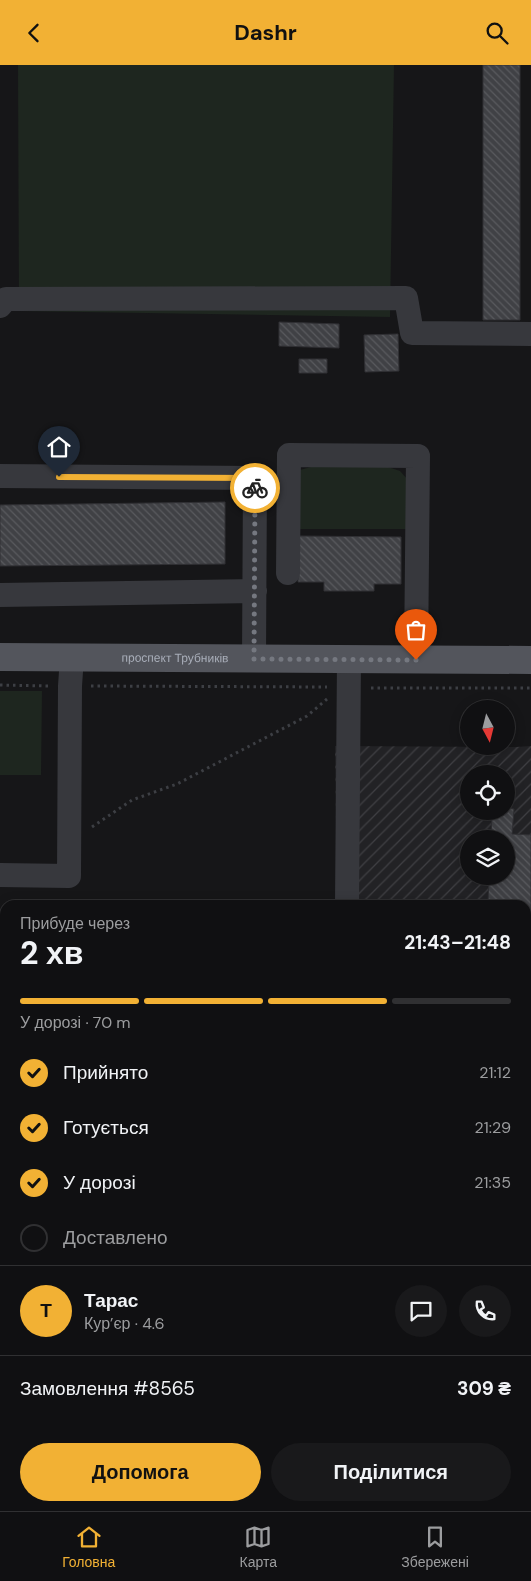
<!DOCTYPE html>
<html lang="uk">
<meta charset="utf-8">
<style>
body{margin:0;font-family:"DM Sans",sans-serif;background:#19191b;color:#f1f3f6;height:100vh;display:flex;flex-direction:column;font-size:19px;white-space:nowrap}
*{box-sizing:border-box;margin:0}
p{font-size:16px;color:#9c9d9f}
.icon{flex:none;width:28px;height:28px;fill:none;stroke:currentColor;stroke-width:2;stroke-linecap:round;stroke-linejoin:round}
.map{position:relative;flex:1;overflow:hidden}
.sheet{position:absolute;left:0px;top:835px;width:531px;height:611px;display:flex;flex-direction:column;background:#101012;border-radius:15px 15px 0 0;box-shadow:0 2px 12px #0003,0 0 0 1px #303032}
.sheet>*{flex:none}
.needle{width:32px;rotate:173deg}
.buttons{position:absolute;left:460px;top:635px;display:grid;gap:10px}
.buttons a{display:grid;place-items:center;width:55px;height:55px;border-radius:50%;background:#101012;box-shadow:0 2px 12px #0003,0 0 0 1px #303032;font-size:25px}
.pin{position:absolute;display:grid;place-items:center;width:42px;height:42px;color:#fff;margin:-51px -21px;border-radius:50% 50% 50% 0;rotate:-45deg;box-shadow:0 0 5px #0007}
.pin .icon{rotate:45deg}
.courier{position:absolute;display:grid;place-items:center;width:50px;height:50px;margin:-25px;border:4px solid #f2b134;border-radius:50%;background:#fff;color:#222;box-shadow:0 1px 6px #0007}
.headline em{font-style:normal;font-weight:700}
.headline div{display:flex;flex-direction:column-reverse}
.headline{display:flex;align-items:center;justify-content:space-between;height:85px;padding:0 20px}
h1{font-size:32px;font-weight:700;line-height:38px}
.bar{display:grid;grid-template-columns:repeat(4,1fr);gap:8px 5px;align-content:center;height:60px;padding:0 20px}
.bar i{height:6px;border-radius:4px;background:#303032}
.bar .current{background:#f2b134}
.bar p{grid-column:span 4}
.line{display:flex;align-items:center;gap:12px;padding:0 20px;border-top:1px solid #303032}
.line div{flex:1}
.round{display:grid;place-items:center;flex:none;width:52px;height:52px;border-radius:26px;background:#19191b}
ol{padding:0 20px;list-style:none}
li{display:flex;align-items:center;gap:15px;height:55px}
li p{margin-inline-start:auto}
li .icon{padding:5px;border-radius:50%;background:#f2b134;color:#111;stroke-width:4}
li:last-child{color:#9c9d9f}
li i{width:28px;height:28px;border:2px solid #303032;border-radius:50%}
.action{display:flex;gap:10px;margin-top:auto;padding:10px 20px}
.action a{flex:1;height:58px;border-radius:30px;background:#f2b134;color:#111;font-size:20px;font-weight:700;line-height:58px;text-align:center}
.action a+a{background:#19191b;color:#f1f3f6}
header{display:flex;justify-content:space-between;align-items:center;height:65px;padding:0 20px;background:#f2b134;color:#111;font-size:22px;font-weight:700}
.dock{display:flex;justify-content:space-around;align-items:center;height:70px;border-top:1px solid #303032;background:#101012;font-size:14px;color:#9c9d9f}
.dock a{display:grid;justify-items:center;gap:2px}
.dock .current{color:#f2b134}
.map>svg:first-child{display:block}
</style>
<header><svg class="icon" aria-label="back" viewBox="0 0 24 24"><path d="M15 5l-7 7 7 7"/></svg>Dashr<svg class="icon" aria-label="search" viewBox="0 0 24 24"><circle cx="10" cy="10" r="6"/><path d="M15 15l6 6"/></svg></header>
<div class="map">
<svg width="531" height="1446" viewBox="0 0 531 1446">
<defs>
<pattern id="industrial-furrows" width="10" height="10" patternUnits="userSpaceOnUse" patternTransform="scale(1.25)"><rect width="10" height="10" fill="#222225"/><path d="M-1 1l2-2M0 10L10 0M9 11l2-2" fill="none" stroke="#3f3f43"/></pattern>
<pattern id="building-back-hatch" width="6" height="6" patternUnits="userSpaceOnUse" patternTransform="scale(1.25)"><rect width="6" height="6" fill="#404145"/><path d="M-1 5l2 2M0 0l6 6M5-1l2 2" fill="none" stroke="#595a5e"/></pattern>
</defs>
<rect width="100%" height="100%" fill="#161618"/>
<path fill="url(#industrial-furrows)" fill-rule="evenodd" d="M335 681 516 682 531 681V1446H0V885H5V1441H526V840H337ZM469 709H506V746H469ZM469 774H506V811H469Z"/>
<path fill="#1e261f" d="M18 0H394L390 252 19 246Z
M311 402H388L400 406 408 415V464H294L300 405Z
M0 626H42L41 710H0Z"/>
<path fill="url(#building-back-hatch)" stroke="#303034" d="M483 0H520V255H483Z
M279 257 339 259V283L279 281Z
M398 269 399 306 365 307 364 270Z
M299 294H327V308H299Z
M225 437V499L0 501V440Z
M299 471 401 472V519H374V526H324V517H298Z
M506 743 514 744 512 769 531 770V934H526V840H488L489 811H506V774H491L492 746H506Z
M0 885H5V937H0Z"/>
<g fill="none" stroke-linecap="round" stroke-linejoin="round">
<path stroke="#3d3f44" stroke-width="3" stroke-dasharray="2.5 4" stroke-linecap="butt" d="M0 620 49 621
M91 621 327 622
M371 623H531
M92 762 132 735 177 719 307 651 327 634
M0 1204 5 1205
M516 1441 518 1446"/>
<path stroke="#37383d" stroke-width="24" d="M0 241 6 234 406 233 412 268 531 269
M0 411 255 413 254 594
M288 508 289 390 418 391 416 595
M0 530 255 526
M0 810 69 811 70 621 72 592
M347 840 349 594
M0 1057H5
M346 1446V1441"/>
<path stroke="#53555c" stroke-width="28" id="s1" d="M0 592 531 595"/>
</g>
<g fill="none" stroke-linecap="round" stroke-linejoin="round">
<path stroke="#757880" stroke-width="5" stroke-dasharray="0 9" d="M255 423 254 594 416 595"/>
<path stroke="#f2b134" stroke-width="6" d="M59 412 255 413V423"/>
</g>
<g text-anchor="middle" stroke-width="4.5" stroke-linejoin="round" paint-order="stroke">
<g font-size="12" fill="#a8adb8" stroke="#111113">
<text dy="4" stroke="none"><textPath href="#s1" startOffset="175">проспект Трубників</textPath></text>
</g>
</g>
</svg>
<div class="buttons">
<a><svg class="needle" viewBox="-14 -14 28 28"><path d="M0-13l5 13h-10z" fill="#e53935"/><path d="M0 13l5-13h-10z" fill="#9c9d9f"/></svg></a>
<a><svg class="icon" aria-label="locate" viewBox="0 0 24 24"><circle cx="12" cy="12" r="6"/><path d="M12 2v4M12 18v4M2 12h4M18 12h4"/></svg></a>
<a><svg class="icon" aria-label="layers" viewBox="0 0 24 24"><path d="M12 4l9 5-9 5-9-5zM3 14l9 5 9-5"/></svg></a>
</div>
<div class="pin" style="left:416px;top:595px;background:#ea580c"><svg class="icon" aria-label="bag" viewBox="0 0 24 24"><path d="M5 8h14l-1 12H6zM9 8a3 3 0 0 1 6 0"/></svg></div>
<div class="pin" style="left:59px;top:412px;background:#1f2937"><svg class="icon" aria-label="home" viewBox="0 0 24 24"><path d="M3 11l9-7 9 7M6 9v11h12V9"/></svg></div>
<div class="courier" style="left:255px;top:423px"><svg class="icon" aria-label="bike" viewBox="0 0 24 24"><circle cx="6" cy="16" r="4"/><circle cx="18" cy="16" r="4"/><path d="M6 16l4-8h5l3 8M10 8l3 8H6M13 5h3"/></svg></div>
<section class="sheet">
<div class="headline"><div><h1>2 хв</h1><p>Прибуде через</p></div><em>21:43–21:48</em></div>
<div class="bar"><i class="current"></i><i class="current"></i><i class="current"></i><i></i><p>У дорозі · 70 m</p></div>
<ol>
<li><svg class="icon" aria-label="check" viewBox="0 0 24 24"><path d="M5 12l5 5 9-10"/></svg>Прийнято<p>21:12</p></li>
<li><svg class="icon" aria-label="check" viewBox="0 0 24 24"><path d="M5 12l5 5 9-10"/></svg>Готується<p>21:29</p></li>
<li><svg class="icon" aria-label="check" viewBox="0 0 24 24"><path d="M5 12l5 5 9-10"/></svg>У дорозі<p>21:35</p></li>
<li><i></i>Доставлено</li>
</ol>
<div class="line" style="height:90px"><b class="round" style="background:#f2b134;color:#111">Т</b><div><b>Тарас</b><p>Кур’єр · 4.6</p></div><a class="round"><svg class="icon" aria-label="chat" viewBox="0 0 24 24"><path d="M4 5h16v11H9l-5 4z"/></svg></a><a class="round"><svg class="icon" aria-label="phone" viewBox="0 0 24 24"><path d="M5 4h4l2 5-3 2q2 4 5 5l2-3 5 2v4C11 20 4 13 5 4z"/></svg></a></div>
<div class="line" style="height:65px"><div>Замовлення #8565</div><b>309 ₴</b></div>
<div class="action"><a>Допомога</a><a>Поділитися</a></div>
</section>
</div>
<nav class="dock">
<a class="current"><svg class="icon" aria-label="home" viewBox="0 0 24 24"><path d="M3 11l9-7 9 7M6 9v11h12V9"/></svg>Головна</a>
<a><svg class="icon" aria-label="map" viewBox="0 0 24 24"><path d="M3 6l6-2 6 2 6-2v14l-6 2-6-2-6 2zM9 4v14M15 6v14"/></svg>Карта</a>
<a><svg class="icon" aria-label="saved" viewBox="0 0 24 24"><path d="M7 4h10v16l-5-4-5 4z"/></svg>Збережені</a>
</nav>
